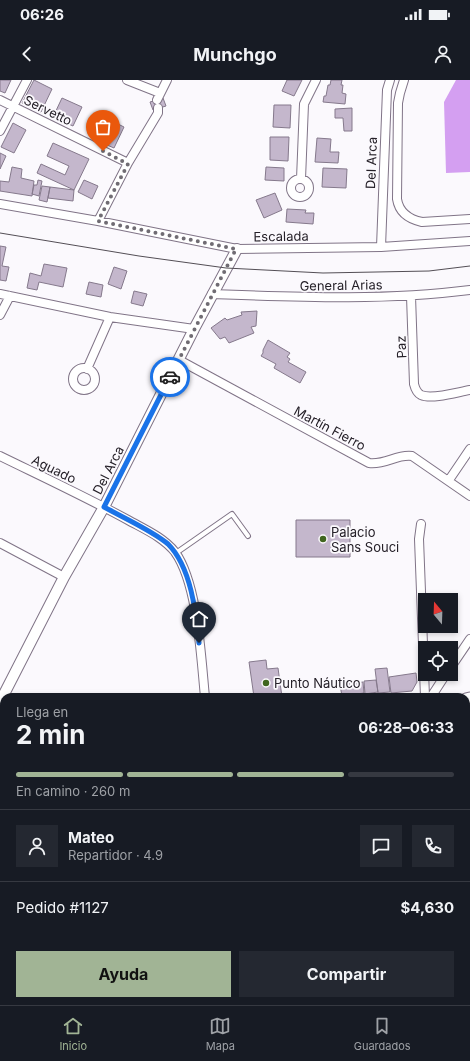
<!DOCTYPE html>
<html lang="es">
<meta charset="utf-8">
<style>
body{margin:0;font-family:Inter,sans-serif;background:#242831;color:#f1f3f6;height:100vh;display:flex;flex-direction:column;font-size:15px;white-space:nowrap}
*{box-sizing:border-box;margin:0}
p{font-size:13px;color:#9ea1a6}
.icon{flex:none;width:22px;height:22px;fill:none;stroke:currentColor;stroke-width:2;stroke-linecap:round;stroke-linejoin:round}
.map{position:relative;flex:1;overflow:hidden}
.sheet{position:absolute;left:0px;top:613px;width:470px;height:312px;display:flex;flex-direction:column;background:#171b24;border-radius:12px 12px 0 0;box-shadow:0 2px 6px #0003}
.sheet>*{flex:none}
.needle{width:26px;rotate:341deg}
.controls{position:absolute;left:418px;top:513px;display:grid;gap:8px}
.controls a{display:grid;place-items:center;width:40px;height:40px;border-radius:0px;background:#171b24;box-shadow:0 2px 6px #0003;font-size:20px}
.pin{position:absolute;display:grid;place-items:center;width:34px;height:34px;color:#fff;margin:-41px -17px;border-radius:50% 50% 50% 0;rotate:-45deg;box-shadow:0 0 4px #0007}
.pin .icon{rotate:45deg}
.courier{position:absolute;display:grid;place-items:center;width:40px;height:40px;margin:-20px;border:3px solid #1a73e8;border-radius:50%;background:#fff;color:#222;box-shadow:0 1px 5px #0007}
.overview em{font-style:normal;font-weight:700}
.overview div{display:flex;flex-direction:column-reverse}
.overview{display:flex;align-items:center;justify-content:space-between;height:68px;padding:0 16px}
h1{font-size:26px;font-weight:700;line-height:30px}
.bar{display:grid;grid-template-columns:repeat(4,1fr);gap:6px 4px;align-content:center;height:48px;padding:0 16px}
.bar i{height:5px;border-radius:3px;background:#363941}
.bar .active{background:#a1b495}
.bar p{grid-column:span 4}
.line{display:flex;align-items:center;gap:10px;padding:0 16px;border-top:1px solid #363941}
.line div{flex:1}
.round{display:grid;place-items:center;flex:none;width:42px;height:42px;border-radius:0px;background:#242831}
.cta{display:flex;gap:8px;margin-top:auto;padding:8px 16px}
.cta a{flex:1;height:46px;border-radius:0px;background:#a1b495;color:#111;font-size:16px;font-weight:700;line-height:46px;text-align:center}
.cta a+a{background:#242831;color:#f1f3f6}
.status{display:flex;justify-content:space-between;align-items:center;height:28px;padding:0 20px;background:#171b24;direction:ltr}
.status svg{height:11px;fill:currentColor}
header{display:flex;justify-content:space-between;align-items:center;height:52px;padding:0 16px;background:#171b24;font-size:18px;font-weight:700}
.tab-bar{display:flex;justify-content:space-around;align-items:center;height:56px;border-top:1px solid #363941;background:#171b24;font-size:11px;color:#9ea1a6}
.tab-bar a{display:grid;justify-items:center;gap:2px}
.tab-bar .active{color:#a1b495}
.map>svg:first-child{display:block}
</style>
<div class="status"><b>06:26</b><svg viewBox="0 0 49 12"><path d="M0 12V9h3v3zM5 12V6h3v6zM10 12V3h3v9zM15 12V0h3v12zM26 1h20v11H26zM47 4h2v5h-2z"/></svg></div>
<header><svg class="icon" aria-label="back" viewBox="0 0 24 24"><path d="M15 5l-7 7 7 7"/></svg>Munchgo<svg class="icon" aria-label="person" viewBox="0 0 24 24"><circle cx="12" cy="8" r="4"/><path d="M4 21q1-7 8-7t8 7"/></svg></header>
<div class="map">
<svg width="470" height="925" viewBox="0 0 470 925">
<rect width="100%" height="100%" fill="#fbf9fd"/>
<path fill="#f6ecfc" d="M4 687V833L0 831V688Z"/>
<path fill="#e7caf8" d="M470 846V925H405L408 921H466V850Z"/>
<path fill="#d49ff1" d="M456 0H470V92L446 93 444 22Z"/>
<path fill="#c4b7cc" stroke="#85798c" d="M0 0H11L5 13 0 11Z
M34 0 52 9 41 32 22 23Z
M287 0H302L294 16 282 11Z
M331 0H342L341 5H343L342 13 346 14 345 24 323 22 324 16H326L328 5H330Z
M62 18 82 27 73 46 53 37Z
M163 18 166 26 153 30 150 22Z
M274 25H291L290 48 273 47Z
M352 28V51H344L343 38H335V29Z
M94 35 105 41 98 54 87 48Z
M110 40 124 47 114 68 100 62Z
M13 43 26 50 14 73 1 67Z
M270 57H289L288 81 270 80Z
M317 58 331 59 330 72H339L338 83 315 82Z
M53 63 89 79 74 110 37 93 41 84 65 95 69 86 47 76Z
M0 73 6 76 0 89Z
M12 87 22 89 21 98 34 101 32 116 0 111V101L9 102Z
M266 87 284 88V101L265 100Z
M323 88 347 89 346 108 322 107Z
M38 100 42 101 39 116 32 114 34 105H37Z
M84 100 98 106 92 119 78 112Z
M42 106 50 107 47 122 39 120Z
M50 107 74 110 73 121 48 118Z
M275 113 282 130 264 138 256 120Z
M287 129 306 130 305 133H314L313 144 286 142Z
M0 166 6 167 2 186 9 187 6 201 0 200Z
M44 184 67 188 63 207 39 202 37 210 27 208 30 193 41 196Z
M114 187 127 191 121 209 108 204Z
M89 202 103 205 101 217 86 214Z
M134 211 147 214 143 226 131 223Z
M257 231 256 246 251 247 254 253 229 263 225 257 220 259 211 248 225 238 227 240 242 235 241 232Z
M268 260 290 273 287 277 290 279 288 282 306 292 300 303 274 288 276 284 261 276 263 273V270Z
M296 440H350V477H296Z
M266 580 267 589 278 588 282 617H254L249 582Z
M387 588 390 612 378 613 375 589Z
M416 593 417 602 412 611 391 613 389 597Z
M376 600 378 612 365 614 364 601Z
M363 602 364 613 342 616 340 605Z
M466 634H470V639L466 644Z
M4 639V656L0 652V643Z
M3 691H4V720L0 718V694Z
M0 718 4 720V779L0 777Z
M468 733 470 735V750L466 746V735Z
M0 797 4 799V821L0 829Z
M470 846V883L466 888V850Z
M418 921H442L446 923 445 925H417Z"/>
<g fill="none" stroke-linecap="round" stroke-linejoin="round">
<g stroke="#807487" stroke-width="6">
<path id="service" d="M176 473 232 434 248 456"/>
</g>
<g stroke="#807487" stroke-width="10">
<path id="minor" d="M127 0 160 13
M404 0 400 13 398 23 397 119C399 132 408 139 422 142L470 139
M0 20 128 83
M157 20 167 0
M0 51 27 0
M291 108a9 9 0 1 1 18 0a9 9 0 1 1-18 0Z
M301 99 304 24 316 0
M0 124 98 141 237 169 381 167 470 161
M98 141 128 83 158 33V28
M381 167 387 10 390 0
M0 214 110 237 194 249
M212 214C297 217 385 221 470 210
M411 216 414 304C415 308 417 313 421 315 432 320 458 312 470 310
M0 235 10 216
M179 280 369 383C386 385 396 374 412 376L470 416
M73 299a11 11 0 1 1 22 0a11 11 0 1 1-22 0Z
M87 289 110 237
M0 376C43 397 86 417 128 440 144 449 163 457 175 472 198 504 201 578 205 617
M449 400 470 369
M421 444 419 459 425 617
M0 463 64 497
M451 587 470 559
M431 617 446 594
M466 767 470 762
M466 813 470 817
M5 925 7 921
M137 925 139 921
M222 925 225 921
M328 925 331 921"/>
</g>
<g stroke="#807487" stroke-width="12">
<path id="tertiary" d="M0 622 64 497 104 427 194 249 237 169"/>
</g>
<g stroke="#807487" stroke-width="14">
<path id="secondary" d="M0 844 4 845
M178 921 187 925"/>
</g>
<g stroke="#807487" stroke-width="15">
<path id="primary" d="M466 620 470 619
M0 669H4"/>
</g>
<use href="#service" stroke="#fff" stroke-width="4"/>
<use href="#minor" stroke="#fff" stroke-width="8"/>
<use href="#tertiary" stroke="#fff" stroke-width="10"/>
<use href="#secondary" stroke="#fff" stroke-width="12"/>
<use href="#primary" stroke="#fff" stroke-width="13"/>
<path stroke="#534e55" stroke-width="1" d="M0 153 139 176 226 188 323 193 429 191 470 186"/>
</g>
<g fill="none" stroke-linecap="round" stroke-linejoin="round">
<path stroke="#706c73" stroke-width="4" stroke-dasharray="0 7.2" d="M103 71 128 84 98 141 236 169 170 297"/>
<path stroke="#1a73e8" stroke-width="5" d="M170 297 104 427C122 437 153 451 168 464 191 487 196 532 199 563"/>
</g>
<g fill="#40661f" stroke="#fbf9fd" stroke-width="1.5">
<circle cx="323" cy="459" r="4"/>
<circle cx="266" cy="603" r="4"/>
</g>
<g text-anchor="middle" stroke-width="3.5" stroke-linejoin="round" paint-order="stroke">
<g font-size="13" fill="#252028" stroke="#fbf9fd">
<text transform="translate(48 30) rotate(26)" y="5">Servetto</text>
<text transform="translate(371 83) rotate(-88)" y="5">Del Arca</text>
<text transform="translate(281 156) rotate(-1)" y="5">Escalada</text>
<text transform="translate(341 205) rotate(-1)" y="5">General Arias</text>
<text transform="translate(401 267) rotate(-92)" y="5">Paz</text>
<text transform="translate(330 348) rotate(28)" y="5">Martín Fierro</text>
<text transform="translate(54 389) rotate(26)" y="5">Aguado</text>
<text transform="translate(108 390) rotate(-63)" y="5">Del Arca</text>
</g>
<g font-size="13" fill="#252028" stroke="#fbf9fd" text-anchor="start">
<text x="331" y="457">Palacio<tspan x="331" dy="15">Sans Souci</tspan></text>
<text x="274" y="608">Punto Náutico</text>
</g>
</g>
</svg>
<div class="controls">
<a><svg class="needle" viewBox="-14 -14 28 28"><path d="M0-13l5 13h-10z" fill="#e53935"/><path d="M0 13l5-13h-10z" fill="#9ea1a6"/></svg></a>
<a><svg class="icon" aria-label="locate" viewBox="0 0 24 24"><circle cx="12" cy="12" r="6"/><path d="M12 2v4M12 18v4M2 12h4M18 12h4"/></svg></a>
</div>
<div class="pin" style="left:103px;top:71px;background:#ea580c"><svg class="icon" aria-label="bag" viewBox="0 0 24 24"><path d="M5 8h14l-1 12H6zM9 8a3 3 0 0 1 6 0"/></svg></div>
<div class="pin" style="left:199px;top:563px;background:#1f2937"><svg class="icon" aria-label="home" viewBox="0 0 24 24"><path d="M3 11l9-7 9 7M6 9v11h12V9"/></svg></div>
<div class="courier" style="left:170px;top:297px"><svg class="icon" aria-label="car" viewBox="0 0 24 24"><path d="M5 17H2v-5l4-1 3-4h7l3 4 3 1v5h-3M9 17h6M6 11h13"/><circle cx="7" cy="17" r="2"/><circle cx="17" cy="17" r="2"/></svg></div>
<section class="sheet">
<div class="overview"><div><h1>2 min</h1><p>Llega en</p></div><em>06:28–06:33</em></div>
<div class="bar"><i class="active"></i><i class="active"></i><i class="active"></i><i></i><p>En camino · 260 m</p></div>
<div class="line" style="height:72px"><a class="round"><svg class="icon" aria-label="person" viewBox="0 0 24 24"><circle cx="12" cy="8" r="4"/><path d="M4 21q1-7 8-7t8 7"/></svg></a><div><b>Mateo</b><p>Repartidor · 4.9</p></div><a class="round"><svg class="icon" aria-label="chat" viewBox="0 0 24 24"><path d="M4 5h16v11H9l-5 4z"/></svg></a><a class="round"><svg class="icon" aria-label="phone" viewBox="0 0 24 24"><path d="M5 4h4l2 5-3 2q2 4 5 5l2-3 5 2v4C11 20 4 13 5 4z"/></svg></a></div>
<div class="line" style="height:52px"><div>Pedido #1127</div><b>$4,630</b></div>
<div class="cta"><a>Ayuda</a><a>Compartir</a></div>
</section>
</div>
<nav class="tab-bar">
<a class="active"><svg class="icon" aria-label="home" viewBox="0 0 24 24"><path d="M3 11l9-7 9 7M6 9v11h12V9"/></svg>Inicio</a>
<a><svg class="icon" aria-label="map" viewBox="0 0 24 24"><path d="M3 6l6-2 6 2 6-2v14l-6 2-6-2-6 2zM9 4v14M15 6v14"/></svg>Mapa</a>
<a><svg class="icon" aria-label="saved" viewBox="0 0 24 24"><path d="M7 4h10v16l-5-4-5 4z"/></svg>Guardados</a>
</nav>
